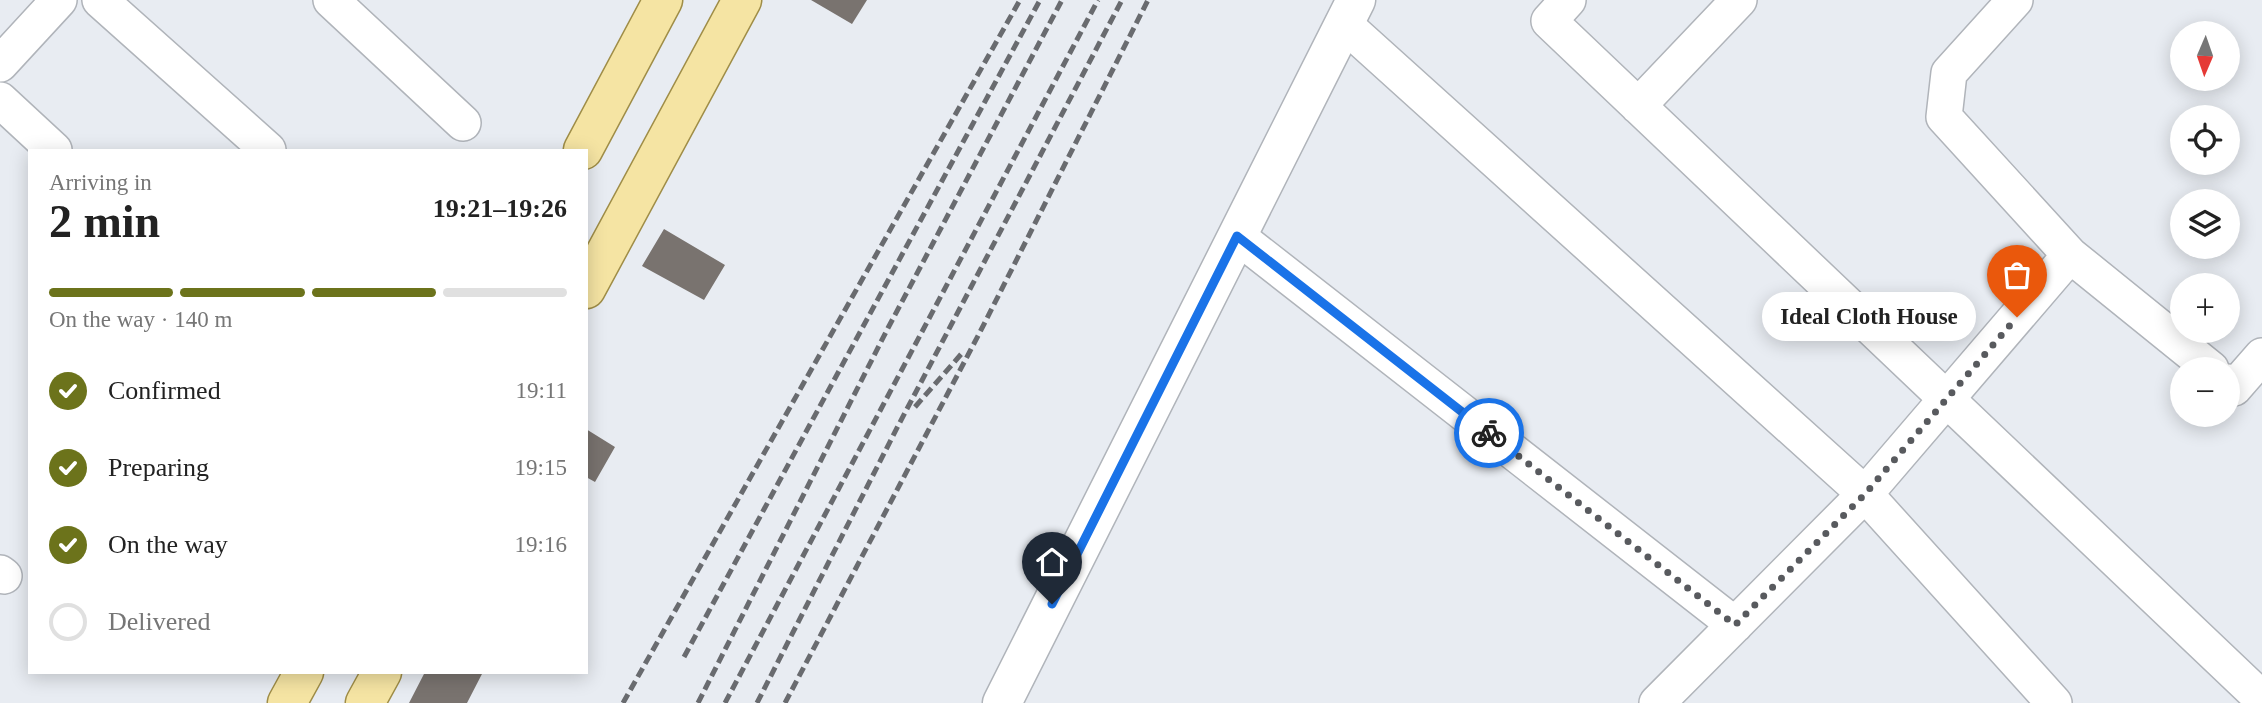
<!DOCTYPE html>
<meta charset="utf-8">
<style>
body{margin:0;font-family:Georgia,serif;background:#f2f2f2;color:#222;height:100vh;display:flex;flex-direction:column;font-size:26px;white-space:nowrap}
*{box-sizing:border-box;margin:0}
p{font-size:23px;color:#767676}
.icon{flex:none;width:38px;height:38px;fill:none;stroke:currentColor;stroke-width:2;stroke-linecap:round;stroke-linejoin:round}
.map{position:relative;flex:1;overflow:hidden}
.panel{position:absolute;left:28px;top:149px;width:560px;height:525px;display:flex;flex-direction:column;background:#fff;border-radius:0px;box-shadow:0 4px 18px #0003}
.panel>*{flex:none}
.needle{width:46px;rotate:182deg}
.fabs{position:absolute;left:2170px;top:21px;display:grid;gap:14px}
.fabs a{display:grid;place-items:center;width:70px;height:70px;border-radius:50%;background:#fff;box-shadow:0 4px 18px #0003;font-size:35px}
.pin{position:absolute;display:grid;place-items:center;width:60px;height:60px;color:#fff;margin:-72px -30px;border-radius:50% 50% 50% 0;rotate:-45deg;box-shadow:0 0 7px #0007}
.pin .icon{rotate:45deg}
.courier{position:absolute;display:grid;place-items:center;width:70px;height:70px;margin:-35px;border:5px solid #1a73e8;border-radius:50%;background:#fff;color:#222;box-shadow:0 2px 9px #0007}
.bubble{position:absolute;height:49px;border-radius:24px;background:#fff;box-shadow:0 4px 18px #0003;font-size:23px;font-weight:700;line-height:49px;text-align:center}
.head em{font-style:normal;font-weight:700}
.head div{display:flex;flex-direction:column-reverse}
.head{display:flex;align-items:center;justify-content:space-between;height:119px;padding:0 21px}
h1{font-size:46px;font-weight:700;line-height:52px}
.bar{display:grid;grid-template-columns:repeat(4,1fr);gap:10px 7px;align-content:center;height:84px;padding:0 21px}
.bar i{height:9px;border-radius:5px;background:#e0e0e0}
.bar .selected{background:#6c731b}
.bar p{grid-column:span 4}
ol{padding:0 21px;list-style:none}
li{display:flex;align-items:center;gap:21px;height:77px}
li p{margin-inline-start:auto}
li .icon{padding:7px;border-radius:50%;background:#6c731b;color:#fff;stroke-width:4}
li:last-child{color:#767676}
li i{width:38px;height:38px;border:4px solid #e0e0e0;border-radius:50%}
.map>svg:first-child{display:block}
</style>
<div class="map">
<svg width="2262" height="703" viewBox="0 0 2262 703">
<rect width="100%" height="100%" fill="#e8ecf2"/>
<path fill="#79736f" d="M811 0H867L852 24Z
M664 229 725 265 704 300 642 266Z
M586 429 615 447 595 482 586 477Z
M425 672H483L467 703H409Z"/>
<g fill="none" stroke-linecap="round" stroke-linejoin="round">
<g stroke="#b0b4ba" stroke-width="38">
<path id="street" d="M100 0 268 150
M331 0 463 123
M1568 0 1549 21 2262 699
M2015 0 1949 73 1944 117 2070 255 2211 369
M1344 24 1865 494 2070 255
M0 64 59 0
M0 100 54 150
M1638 106 1739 0
M1237 236 1735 625
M2228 382 2234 388 2262 356
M0 573 4 576
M1657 703 1865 494 2054 703"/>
</g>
<g stroke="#b0b4ba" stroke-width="41">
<path id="secondary" d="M1002 703 1356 0"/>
</g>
<g stroke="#9f8d47" stroke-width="41">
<path id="primary" d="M583 150 663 0
M586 289 742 0
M287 703 304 672
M365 703 382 672"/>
</g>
<use href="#street" stroke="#fff" stroke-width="35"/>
<use href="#secondary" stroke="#fff" stroke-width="38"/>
<use href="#primary" stroke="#f5e4a3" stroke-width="38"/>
<path stroke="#696b6f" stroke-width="5" stroke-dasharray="10 5" stroke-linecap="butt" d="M915 407 963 352
M684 657 1040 0
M623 703 1020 0
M698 703 888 328 1062 0
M725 703 1098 0
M757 703 898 426 1122 0
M785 703 979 334 1148 0"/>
</g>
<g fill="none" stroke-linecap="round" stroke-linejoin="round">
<path stroke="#585a5e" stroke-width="7" stroke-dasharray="0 12.6" d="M1489 433 1735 625 1865 494 2017 317"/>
<path stroke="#1a73e8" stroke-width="9" d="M1052 604 1237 236 1489 433"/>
</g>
</svg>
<div class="fabs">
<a><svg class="needle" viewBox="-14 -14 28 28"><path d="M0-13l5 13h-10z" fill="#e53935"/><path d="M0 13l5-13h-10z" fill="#767676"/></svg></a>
<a><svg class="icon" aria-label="locate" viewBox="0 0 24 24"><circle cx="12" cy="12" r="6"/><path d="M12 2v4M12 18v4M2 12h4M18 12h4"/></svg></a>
<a><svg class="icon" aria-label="layers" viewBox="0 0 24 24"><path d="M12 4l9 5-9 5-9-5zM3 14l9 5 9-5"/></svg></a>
<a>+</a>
<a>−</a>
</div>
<div class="pin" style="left:2017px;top:317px;background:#ea580c"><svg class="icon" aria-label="bag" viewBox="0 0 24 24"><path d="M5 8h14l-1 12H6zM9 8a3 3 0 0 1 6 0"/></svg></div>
<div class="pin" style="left:1052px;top:604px;background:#1f2937"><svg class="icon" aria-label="home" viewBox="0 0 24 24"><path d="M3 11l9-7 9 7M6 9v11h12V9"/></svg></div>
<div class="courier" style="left:1489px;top:433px"><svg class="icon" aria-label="bike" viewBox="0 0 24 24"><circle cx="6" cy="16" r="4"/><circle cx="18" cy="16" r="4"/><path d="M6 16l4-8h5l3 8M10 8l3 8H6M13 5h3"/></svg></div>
<div class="bubble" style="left:1762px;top:292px;width:214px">Ideal Cloth House</div>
<section class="panel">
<div class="head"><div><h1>2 min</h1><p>Arriving in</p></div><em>19:21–19:26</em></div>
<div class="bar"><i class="selected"></i><i class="selected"></i><i class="selected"></i><i></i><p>On the way · 140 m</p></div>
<ol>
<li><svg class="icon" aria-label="check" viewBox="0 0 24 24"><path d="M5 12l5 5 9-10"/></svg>Confirmed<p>19:11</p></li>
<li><svg class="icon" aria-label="check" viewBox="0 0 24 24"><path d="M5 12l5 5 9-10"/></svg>Preparing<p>19:15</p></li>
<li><svg class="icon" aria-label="check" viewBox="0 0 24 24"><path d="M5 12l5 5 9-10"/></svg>On the way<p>19:16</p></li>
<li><i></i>Delivered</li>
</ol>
</section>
</div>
